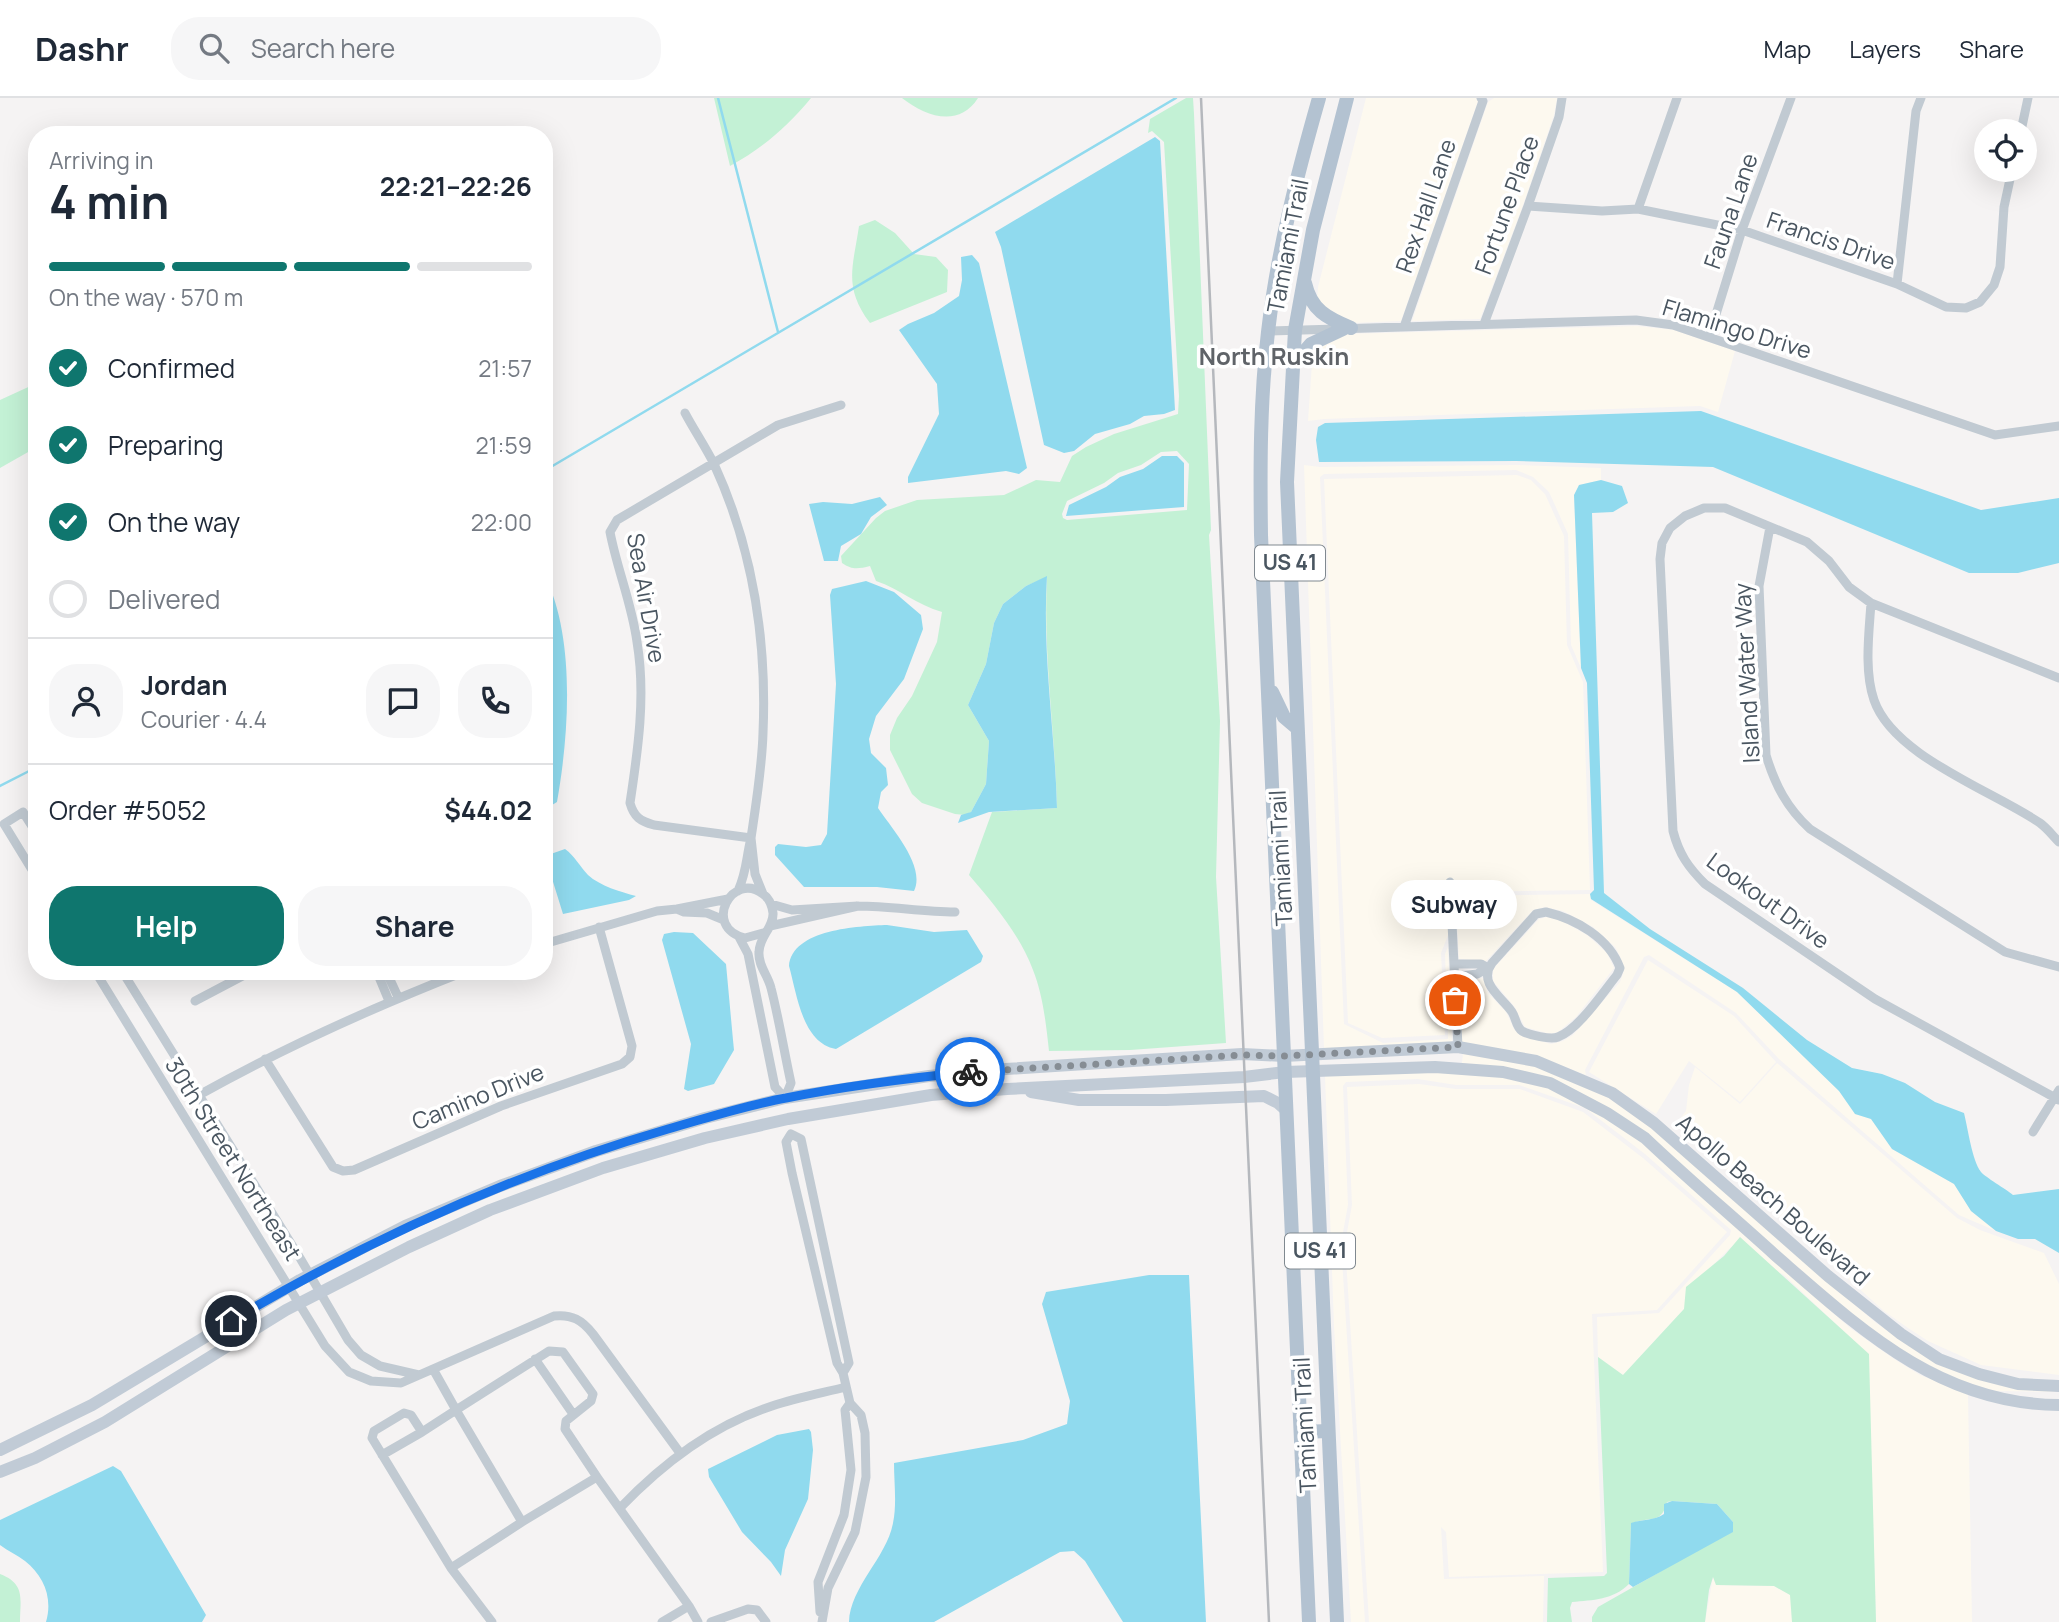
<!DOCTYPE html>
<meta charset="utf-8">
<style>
body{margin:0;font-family:Manrope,sans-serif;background:#f6f6f7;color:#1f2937;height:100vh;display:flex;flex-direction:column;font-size:26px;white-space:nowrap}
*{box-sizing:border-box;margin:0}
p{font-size:23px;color:#747a83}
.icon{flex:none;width:38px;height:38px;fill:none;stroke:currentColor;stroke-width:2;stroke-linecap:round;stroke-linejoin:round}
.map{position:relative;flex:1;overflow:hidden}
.panel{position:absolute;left:28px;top:28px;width:525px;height:854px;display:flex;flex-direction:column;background:#fff;border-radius:28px;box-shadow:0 7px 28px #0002}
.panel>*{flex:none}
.buttons{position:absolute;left:1974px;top:21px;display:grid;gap:14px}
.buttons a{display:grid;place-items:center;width:63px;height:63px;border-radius:50%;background:#fff;box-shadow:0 7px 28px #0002;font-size:35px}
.pin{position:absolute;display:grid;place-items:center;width:60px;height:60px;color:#fff;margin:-30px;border:4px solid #fff;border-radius:50%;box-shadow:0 2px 7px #0007}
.courier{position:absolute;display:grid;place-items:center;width:70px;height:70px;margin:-35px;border:5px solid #1a73e8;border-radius:50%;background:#fff;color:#222;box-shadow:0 2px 9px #0007}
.bubble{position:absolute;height:49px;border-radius:24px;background:#fff;box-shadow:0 7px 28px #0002;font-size:23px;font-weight:700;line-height:49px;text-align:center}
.head em{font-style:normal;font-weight:700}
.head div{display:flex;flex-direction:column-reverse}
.head{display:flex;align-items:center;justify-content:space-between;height:119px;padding:0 21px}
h1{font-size:46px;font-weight:700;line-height:52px}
.bar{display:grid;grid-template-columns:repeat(4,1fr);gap:10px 7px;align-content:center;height:84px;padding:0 21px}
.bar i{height:9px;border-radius:5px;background:#e0e1e3}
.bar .active{background:#0f766e}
.bar p{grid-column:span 4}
.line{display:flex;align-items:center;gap:18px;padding:0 21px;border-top:2px solid #e0e1e3}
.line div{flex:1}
.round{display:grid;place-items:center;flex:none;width:74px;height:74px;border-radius:28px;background:#f6f6f7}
ol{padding:0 21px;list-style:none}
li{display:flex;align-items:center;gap:21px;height:77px}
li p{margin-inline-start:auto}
li .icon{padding:7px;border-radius:50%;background:#0f766e;color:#fff;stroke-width:4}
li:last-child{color:#747a83}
li i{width:38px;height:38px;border:4px solid #e0e1e3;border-radius:50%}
.action{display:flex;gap:14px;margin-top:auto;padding:14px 21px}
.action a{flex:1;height:80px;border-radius:28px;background:#0f766e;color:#fff;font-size:28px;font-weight:700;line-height:80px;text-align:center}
.action a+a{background:#f6f6f7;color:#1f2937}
header{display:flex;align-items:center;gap:42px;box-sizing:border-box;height:98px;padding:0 35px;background:#fff;border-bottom:2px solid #e0e1e3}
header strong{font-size:33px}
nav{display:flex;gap:38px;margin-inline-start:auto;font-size:24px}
.search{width:490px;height:63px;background:#f6f6f7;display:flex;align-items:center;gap:18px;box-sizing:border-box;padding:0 24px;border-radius:28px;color:#747a83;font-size:26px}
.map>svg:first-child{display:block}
</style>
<header>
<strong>Dashr</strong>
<div class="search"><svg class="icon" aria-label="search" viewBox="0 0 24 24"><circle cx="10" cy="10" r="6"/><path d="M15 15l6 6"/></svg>Search here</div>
<nav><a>Map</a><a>Layers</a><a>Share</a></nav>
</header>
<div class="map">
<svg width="2059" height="1524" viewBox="0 0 2059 1524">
<rect width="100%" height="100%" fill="#f5f3f3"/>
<path fill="#fdf9ef" d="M1366 0H1476L1478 3 1401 223 1351 225 1330 216 1317 203 1318 189Z
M1494 0H1557L1554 17 1523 107 1480 221 1412 223 1488 4Z
M1637 228 1674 232 1735 253 1718 314 1700 308 1324 321 1308 323 1313 251 1344 236Z
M1304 367 1320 369 1517 367 1601 370V382L1579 387 1574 397 1581 570 1571 547 1568 436 1549 394 1533 379 1516 372 1324 376 1320 379 1344 926 1383 945 1448 941 1445 856 1448 849 1452 944 1324 951Z
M1517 377 1531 382 1545 396 1564 438 1567 547 1583 584 1590 792 1465 794 1441 855 1445 937 1382 940 1348 925 1324 381Z
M1590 796 1591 802 1737 894 1839 993 1855 1016 1871 1021 1892 1051 1954 1086 1971 1113 1996 1133 1959 1117 1779 961 1736 915 1649 857 1644 859 1585 972 1586 977 1537 958 1462 944 1460 884 1483 880 1488 895 1506 914 1514 931 1520 937 1551 946 1563 943 1573 937 1620 884 1624 873 1620 858 1615 849 1593 829 1563 813 1545 809 1533 812 1486 863 1459 861 1457 826 1468 798Z
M1547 819 1560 822 1587 837 1607 855 1614 870 1576 919 1558 934 1550 936 1525 929 1514 908 1493 883V872L1495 869 1539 821Z
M1648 862 1734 918 1776 964 1740 1004 1689 963 1656 1016 1589 974Z
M1463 955 1535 968 1610 1000 1652 1029 1876 1225 1936 1265 2059 1294 1996 1293 1963 1284 1924 1268 1856 1221 1683 1069 1550 980 1462 965Z
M1777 965 1957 1120 1980 1132 2044 1155 2059 1186V1277L1981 1267 1928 1243 1908 1230 1884 1213 1676 1026 1686 1013 1689 987 1695 969 1740 1006Z
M1436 974 1503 979 1549 990 1605 1019 1642 1044 1850 1230 1894 1261 1920 1277 1968 1296 1972 1524H1876L1868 1256 1784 1177 1731 1149 1713 1167 1684 1211 1623 1277 1598 1259 1597 1219 1659 1215 1730 1137 1731 1132 1645 1056 1585 1010 1519 987H1456L1418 981 1346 984 1343 988 1348 1107 1341 1145 1365 1524H1351L1334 1228 1325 978Z
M1419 986 1456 991H1520L1583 1014 1643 1060 1727 1134 1657 1212 1592 1216 1603 1474 1449 1479 1446 1434 1441 1429 1444 1481 1544 1478 1543 1524H1369L1345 1145 1352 1107 1347 989Z
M1713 1479 1716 1487 1774 1488 1791 1497 1792 1524H1705Z"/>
<path fill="#c3f1d5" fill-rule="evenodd" d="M714 0H811C787 29 763 50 730 68Z
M902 0H978C959 30 926 19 902 0Z
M1186 0H1193L1194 16 1211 432 1209 437 1220 623 1216 779 1226 945 1130 952 1049 953C1046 926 1043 897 1033 872 1020 837 993 805 969 777L992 714 1057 710C1055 632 1043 557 1047 479L1026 488 1003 506 994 525 986 566 968 607 989 643 986 686 971 714 965 717 955 716 922 705 912 696 890 652V637L897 620 912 598 937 544 942 514C917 507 900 491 876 483L870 468C858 471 852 472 842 465L841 458 876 420 885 413 917 402 1004 397 1036 382 1060 384 1072 358 1086 349 1114 336 1178 316 1179 298 1164 44 1152 33 1148 35 1150 21ZM1177 353 1189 366 1187 412 1067 422 1063 420 1062 416 1067 403 1104 385 1118 375 1141 367 1161 354Z
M875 122 895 135 914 156 936 159 948 172 947 194 870 225C843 189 853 169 859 128Z
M37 285V349L0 370V302Z
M1740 1139 1869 1256 1876 1524H1792L1790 1497 1774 1488 1716 1487 1713 1479 1709 1492 1705 1524H1592V1519L1598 1509 1658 1475 1733 1424 1717 1406 1672 1403 1667 1404C1661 1428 1649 1417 1631 1426L1629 1486C1613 1502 1593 1502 1572 1504L1570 1510 1572 1524H1547L1548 1480 1604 1478 1607 1475 1598 1259 1623 1277 1684 1211 1686 1189 1724 1158Z
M0 1476C26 1486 20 1501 20 1524H0Z"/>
<path fill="#90daee" d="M1155 39 1160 43 1175 312 1164 316 1144 318 1130 326 1095 336 1074 353 1064 355 1044 347 1001 149 995 134Z
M972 157 979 165 1027 370 1019 376 1006 373 908 385V379L939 316 937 286 899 232 908 226 934 215 959 198 962 182 961 159Z
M1701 313 1981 412 2059 400V465L2018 475H1969L1713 369 1516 363 1319 364 1316 342 1318 329 1325 325Z
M1162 358H1177L1184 365V409L1066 418 1069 407 1106 389 1120 379 1143 371Z
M1601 382 1622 388 1628 405 1613 414 1592 415 1604 795 1650 831 1743 890 1807 942 1852 970 1882 976 1905 985 1935 1004 1964 1015C1968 1031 1972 1062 1981 1074 1985 1079 2006 1091 2013 1097L2059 1091V1155L2035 1141H2018L1996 1133 1971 1113 1954 1086 1892 1051 1871 1021 1855 1016 1839 993 1737 894 1591 801 1590 796 1594 792 1587 585 1581 570 1574 397 1579 387Z
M880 399 887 407 871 419 861 436 841 448 838 463H824L809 406 823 404 852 406Z
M544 476C576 539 569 636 557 704L552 707 544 686Z
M1047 478C1042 556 1055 633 1057 710L989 714 958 725 961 717 971 714 986 686 989 643 968 607 986 566 994 525 1003 506 1026 488Z
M866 483 894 494 921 517 923 531 904 581 876 618 869 641 871 655 886 670 888 687 881 694 878 710C892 731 926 768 914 793L877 789H804L775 757V749L778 746 806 749 821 747 827 736 836 586 830 497 832 491Z
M565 751C575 758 580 769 588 777 600 788 621 794 636 798L629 802 563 816 545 758Z
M887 827 934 834 967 832 983 858 981 864 836 951C802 945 797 896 789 868 792 831 859 828 887 827Z
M674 834 693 835 726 866 733 942 734 952 714 986 688 993 684 991 691 946 662 842 664 836Z
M1149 1177H1189L1206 1524H1123L1085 1463 1074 1453 1060 1454 934 1524H849C850 1489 887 1459 893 1425 897 1406 894 1384 894 1365L1023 1342 1067 1326 1070 1303 1042 1206 1046 1194Z
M809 1331 811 1334 813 1352 808 1401 785 1452 781 1478 771 1464 742 1434 709 1379 708 1371 777 1337Z
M113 1368 121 1373 206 1517 202 1524H46C53 1500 44 1478 25 1463 17 1457 8 1453 0 1447V1422Z
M1672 1403 1717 1406 1733 1424V1434L1633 1489 1629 1486 1631 1425C1642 1421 1654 1423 1664 1416V1406Z"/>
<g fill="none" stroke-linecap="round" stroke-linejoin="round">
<path stroke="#90daee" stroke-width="2.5" d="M718 0 778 234
M544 373 1176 0
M0 688 37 669"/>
<path stroke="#c1cad2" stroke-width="9" d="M2021 33 2028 0
M1528 108 1602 113 1638 111 1742 132 1897 186 1946 209 1966 210 1980 204 1994 187 2000 169 2004 109 2012 72
M1638 111 1677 0
M1897 186 1916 13 1921 0
M1484 226 1528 108 1559 19 1562 0
M1404 229 1483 3 1481 0
M1268 233 1636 222 1673 227 1995 337 2059 328
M1709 239 1742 132 1791 0
M685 315C694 332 705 348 714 366 753 451 767 542 763 635 762 670 756 706 751 740L654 727C640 723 634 719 630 705 638 652 646 597 637 544 632 506 617 471 610 434L617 422 778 327 841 307
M1770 429 1759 488 1766 657C1775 687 1787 710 1810 731L2005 854 2059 869
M1871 505C1869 535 1864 573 1874 602 1893 658 1993 693 2040 725 2047 730 2053 738 2059 744
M2059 580 1871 505 1849 489 1829 463 1807 444 1725 410H1704L1685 418 1670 430 1662 445 1660 461 1673 733C1679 756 1688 769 1705 786L1875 901 2059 1002
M37 736 23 714 4 726 37 780
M1450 784 1458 949
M738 793C747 773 746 760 751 740L755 776 763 796
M858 808C891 808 922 814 955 814
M1546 814C1576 821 1609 840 1620 870L1617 877C1603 894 1579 931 1558 939 1551 942 1529 937 1522 933 1516 929 1516 920 1512 914 1503 900 1477 885 1492 865L1536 816Z
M724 822 707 815 684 814 677 811 728 801
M770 828 858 808 792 812 771 806
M739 839 748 856 775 989 785 1000 791 985C784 953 779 921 771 890 768 877 758 868 759 854 759 839 774 829 773 815 772 807 769 800 763 796 733 772 701 829 745 840L763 835
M544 846 657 813 677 811
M1454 866H1481L1488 870 1477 876 1454 879
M95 873 325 1248 349 1274 371 1283 401 1285 554 1218C572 1216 582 1222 593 1236L680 1355
M122 873 300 1160 348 1242 361 1257 380 1268 419 1277
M225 873 232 883
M373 873 379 879 389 903
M386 873 398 899
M195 903 252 873
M265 961 333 1069 343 1073 354 1072 501 1008 622 966 630 959 632 948 599 829
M199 997C285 949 374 909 466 873
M2033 1034 2059 992
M791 1036 801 1041 849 1265 843 1275 837 1265 792 1075 786 1044Z
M535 1261 573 1316
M433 1271 456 1312 549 1253 563 1254 593 1296 591 1303 566 1323 565 1331 597 1379
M382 1357 422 1334
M620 1410C662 1366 713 1327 772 1308 796 1300 822 1295 846 1289
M451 1470 522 1424
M820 1514 818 1484 844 1417 851 1372 845 1312 850 1305
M492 1524 451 1470 372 1340 374 1333 404 1315 411 1317 422 1334 456 1312 522 1424 597 1379 689 1508 698 1524
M662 1524 689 1508
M711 1524 748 1511 757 1512 766 1524
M822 1524 828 1490 855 1434 866 1379 865 1335 861 1317 850 1305 843 1275"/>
<path stroke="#c1cbd6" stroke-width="12" d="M1031 994 1079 1002H1166L1264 998 1278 1005 1287 1013
M0 1352 92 1307 300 1182 405 1128 500 1088 596 1053 705 1020 785 1000 929 978 1006 971 1242 956 1284 958 1458 949 1536 963 1612 995 1654 1025 1828 1178 1901 1236 1939 1261 1979 1276 2018 1286 2059 1288
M0 1374 35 1360 105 1324 286 1212 409 1149 490 1112 603 1070 705 1040 788 1021 931 997 1007 991 1244 979 1285 974 1435 969 1503 974 1550 985 1607 1015 1645 1040C1687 1080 1732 1118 1775 1157 1860 1231 1939 1306 2059 1307"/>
<path stroke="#b3c2d1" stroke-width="14" d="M1305 185C1311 212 1327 220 1351 230
M1292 268 1311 246 1343 231
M1272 594 1284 619 1297 630
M1301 1334 1328 1333
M1309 1524 1261 437C1260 369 1260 302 1268 234 1277 155 1297 77 1319 0
M1337 1524 1287 384 1295 232 1313 132 1347 0"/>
<path stroke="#b5b8bd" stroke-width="2.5" d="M1201 0 1269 1524"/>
</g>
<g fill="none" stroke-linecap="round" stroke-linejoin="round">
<path stroke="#868d94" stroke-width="7" stroke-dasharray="0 12.6" d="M970 974 1242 957 1284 958 1458 949 1455 902"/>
<path stroke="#1a73e8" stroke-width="9" d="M231 1223C369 1141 513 1076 668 1031 707 1020 746 1007 786 1000 846 988 909 980 970 974"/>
</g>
<g text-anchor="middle" stroke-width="7" stroke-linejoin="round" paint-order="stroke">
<g fill="#fff" stroke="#808990" stroke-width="2">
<rect x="1255" y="447.5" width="70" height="35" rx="5"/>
<rect x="1285" y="1135.5" width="70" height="35" rx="5"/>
</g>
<g font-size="21" font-weight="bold" fill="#4a5661">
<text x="1290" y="472">US 41</text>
<text x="1320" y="1160">US 41</text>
</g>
<g font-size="23" fill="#4a5661" stroke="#fff">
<text transform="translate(1507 107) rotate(-70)" y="8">Fortune Place</text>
<text transform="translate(1426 108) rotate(-71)" y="8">Rex Hall Lane</text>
<text transform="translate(1731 113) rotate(-71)" y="8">Fauna Lane</text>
<text transform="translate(1831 143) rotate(19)" y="8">Francis Drive</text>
<text transform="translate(1288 148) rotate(-79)" y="8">Tamiami Trail</text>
<text transform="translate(1737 231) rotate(17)" y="8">Flamingo Drive</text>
<text transform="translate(646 500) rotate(80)" y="8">Sea Air Drive</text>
<text transform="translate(1747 575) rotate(-93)" y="8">Island Water Way</text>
<text transform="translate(1281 760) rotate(-93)" y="8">Tamiami Trail</text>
<text transform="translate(1768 803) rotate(36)" y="8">Lookout Drive</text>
<text transform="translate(478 999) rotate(-22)" y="8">Camino Drive</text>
<text transform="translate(233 1061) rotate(58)" y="8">30th Street Northeast</text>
<text transform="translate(1773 1102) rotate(41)" y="8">Apollo Beach Boulevard</text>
<text transform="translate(1305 1327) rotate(-93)" y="8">Tamiami Trail</text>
</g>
<g font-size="24" font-weight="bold" fill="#5f6368" stroke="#fff">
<text x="1274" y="267">North Ruskin</text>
</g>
</g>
</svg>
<div class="buttons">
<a><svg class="icon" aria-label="locate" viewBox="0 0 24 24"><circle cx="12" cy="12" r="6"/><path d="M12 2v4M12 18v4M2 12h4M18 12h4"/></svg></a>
</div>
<div class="pin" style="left:1455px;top:902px;background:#ea580c"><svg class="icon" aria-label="bag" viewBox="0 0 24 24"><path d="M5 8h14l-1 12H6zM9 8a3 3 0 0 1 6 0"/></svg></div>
<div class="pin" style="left:231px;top:1223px;background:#1f2937"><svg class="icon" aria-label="home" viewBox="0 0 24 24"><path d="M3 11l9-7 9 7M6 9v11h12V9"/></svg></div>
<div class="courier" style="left:970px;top:974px"><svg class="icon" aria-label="bike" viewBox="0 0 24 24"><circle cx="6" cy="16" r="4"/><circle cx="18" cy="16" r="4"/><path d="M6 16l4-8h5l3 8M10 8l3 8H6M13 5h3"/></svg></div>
<div class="bubble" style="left:1391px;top:782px;width:126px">Subway</div>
<section class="panel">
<div class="head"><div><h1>4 min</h1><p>Arriving in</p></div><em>22:21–22:26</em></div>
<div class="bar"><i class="active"></i><i class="active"></i><i class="active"></i><i></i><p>On the way · 570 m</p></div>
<ol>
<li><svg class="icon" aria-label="check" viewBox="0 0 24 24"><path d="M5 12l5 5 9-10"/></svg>Confirmed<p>21:57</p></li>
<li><svg class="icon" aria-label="check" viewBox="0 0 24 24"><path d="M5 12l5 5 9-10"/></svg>Preparing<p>21:59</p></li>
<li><svg class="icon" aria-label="check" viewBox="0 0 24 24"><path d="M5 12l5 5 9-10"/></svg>On the way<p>22:00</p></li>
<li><i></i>Delivered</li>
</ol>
<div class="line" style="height:126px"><a class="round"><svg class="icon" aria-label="person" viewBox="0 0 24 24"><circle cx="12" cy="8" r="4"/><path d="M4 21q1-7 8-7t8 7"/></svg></a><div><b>Jordan</b><p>Courier · 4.4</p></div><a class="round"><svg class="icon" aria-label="chat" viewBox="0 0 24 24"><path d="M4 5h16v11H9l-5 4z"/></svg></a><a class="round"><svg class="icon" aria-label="phone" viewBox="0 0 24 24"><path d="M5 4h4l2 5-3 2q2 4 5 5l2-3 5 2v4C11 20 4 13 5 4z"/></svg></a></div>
<div class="line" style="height:91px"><div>Order #5052</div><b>$44.02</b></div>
<div class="action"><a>Help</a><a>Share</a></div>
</section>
</div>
